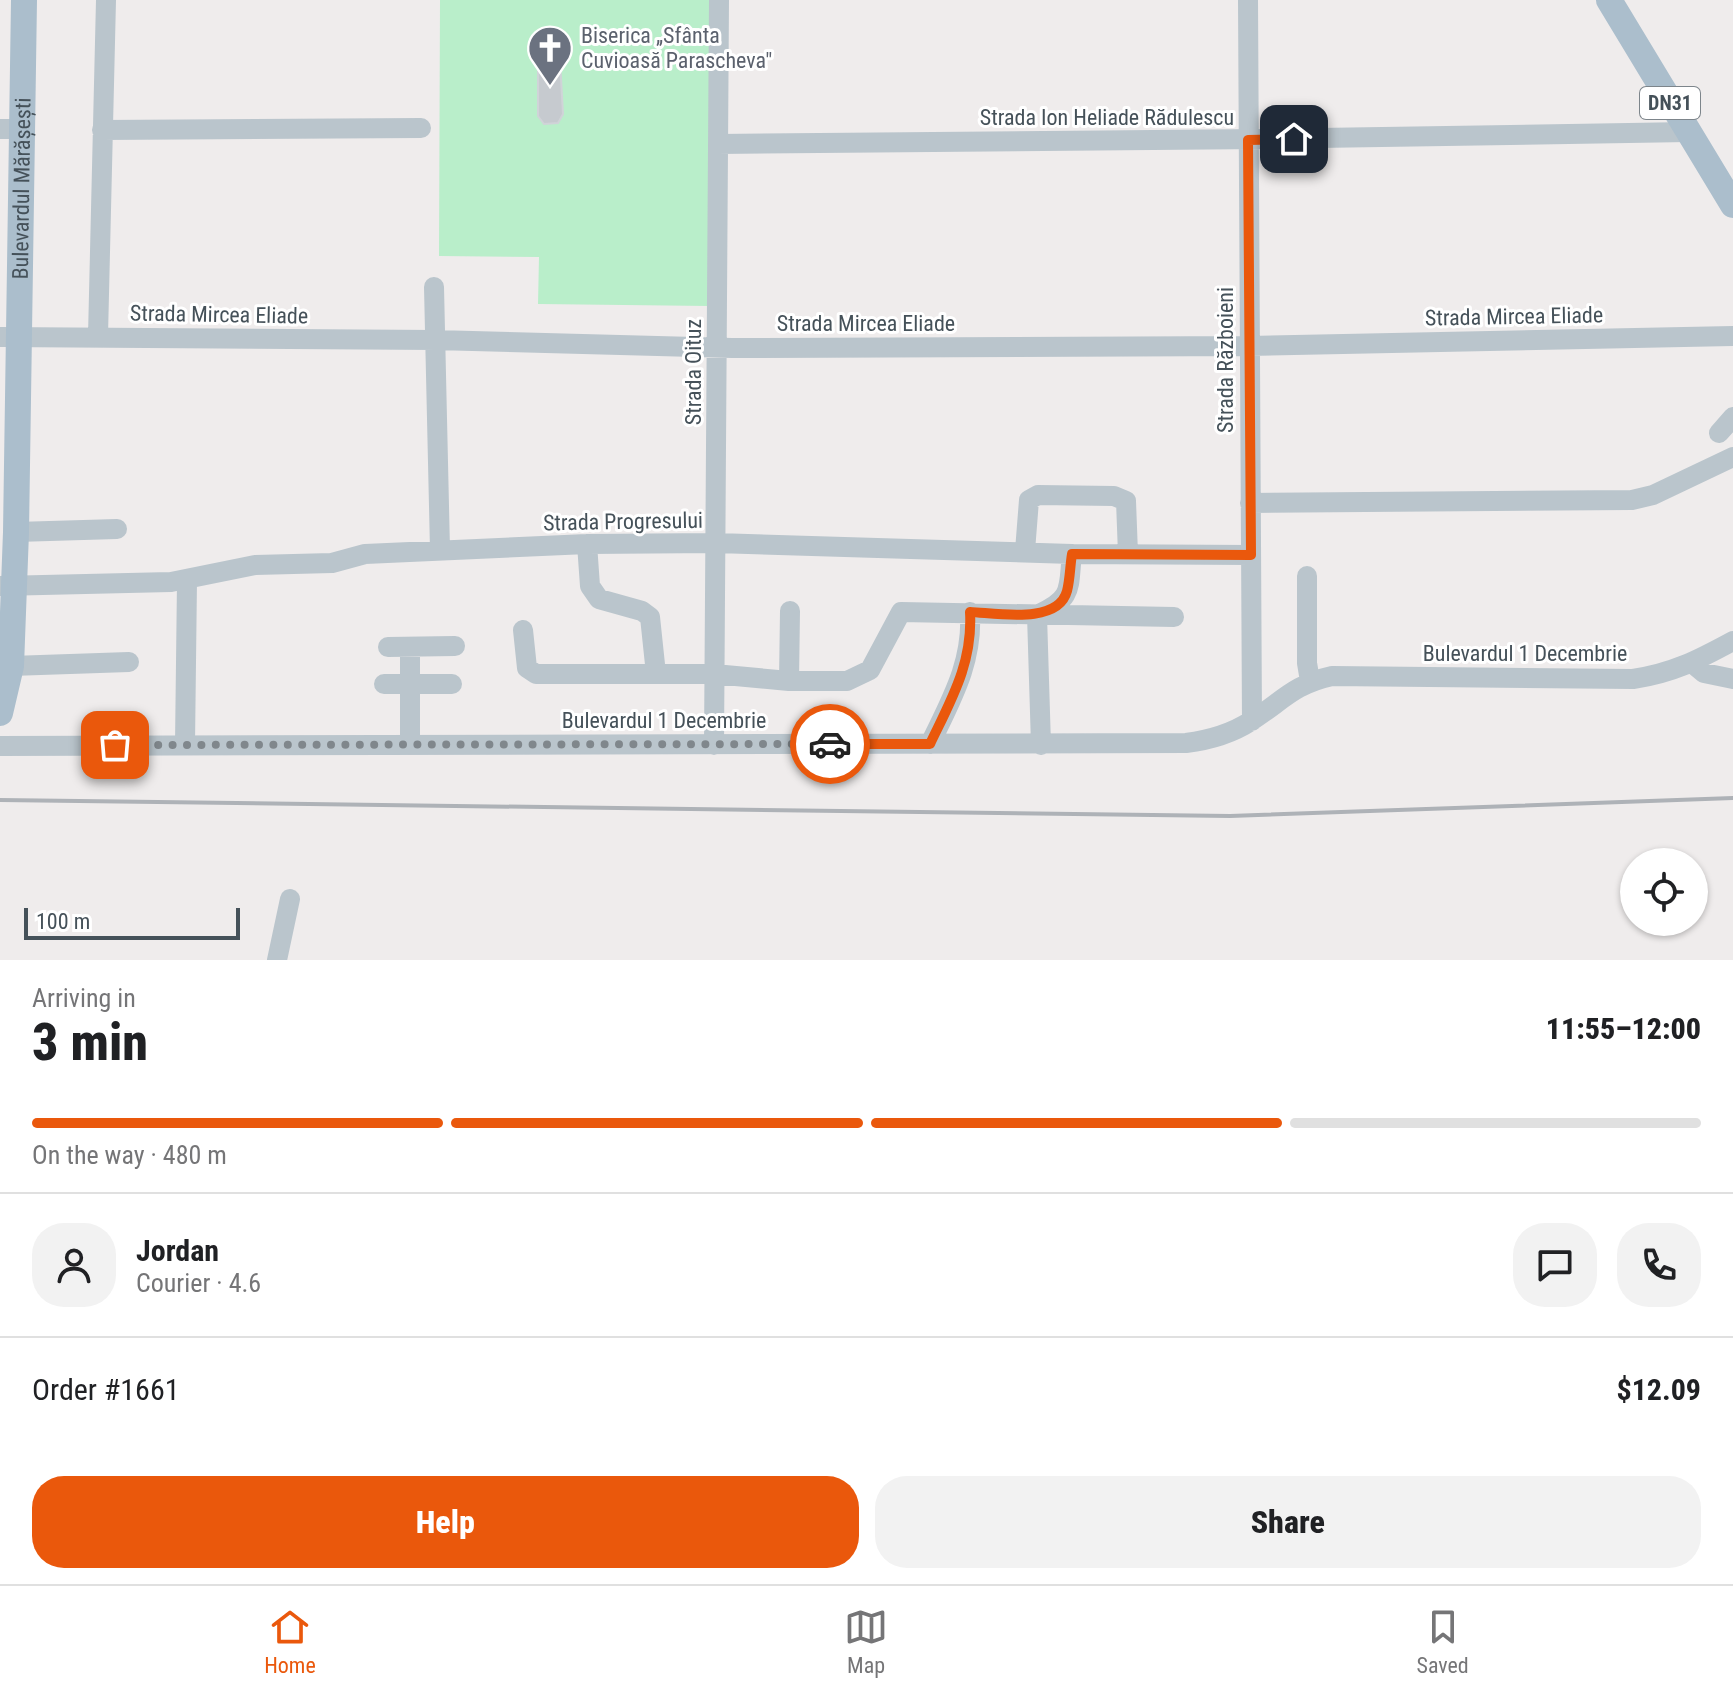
<!DOCTYPE html>
<meta charset="utf-8">
<style>
body{margin:0;font-family:"Roboto Condensed",sans-serif;background:#f2f2f2;color:#202124;height:100vh;display:flex;flex-direction:column;font-size:30px;white-space:nowrap}
*{box-sizing:border-box;margin:0}
p{font-size:26px;color:#757577}
.icon{flex:none;width:44px;height:44px;fill:none;stroke:currentColor;stroke-width:2;stroke-linecap:round;stroke-linejoin:round}
.map{position:relative;height:960px;overflow:hidden}
.details{display:flex;flex-direction:column;background:#fff;flex:1}
.details>*{flex:none}
.tools{position:absolute;left:1620px;top:848px;display:grid;gap:16px}
.tools a{display:grid;place-items:center;width:88px;height:88px;border-radius:50%;background:#fff;box-shadow:0 2px 6px #0004;font-size:40px}
.scale{position:absolute;left:24px;bottom:20px;width:216px;box-sizing:border-box;padding-left:8px;border:4px solid #455159;border-top:0;font-size:22px;line-height:28px;white-space:nowrap;color:#455159;-webkit-text-stroke:6px #fff;paint-order:stroke}
.pin{position:absolute;display:grid;place-items:center;width:68px;height:68px;color:#fff;margin:-34px;border-radius:16px;box-shadow:0 4px 12px #0006}
.courier{position:absolute;display:grid;place-items:center;width:80px;height:80px;margin:-40px;border:6px solid #ea580c;border-radius:50%;background:#fff;color:#222;box-shadow:0 2px 10px #0007}
.head em{font-style:normal;font-weight:800}
.head div{display:flex;flex-direction:column-reverse}
.head{display:flex;align-items:center;justify-content:space-between;height:136px;padding:0 32px}
h1{font-size:52px;font-weight:800;line-height:60px}
.bar{display:grid;grid-template-columns:repeat(4,1fr);gap:12px 8px;align-content:center;height:96px;padding:0 32px}
.bar i{height:10px;border-radius:6px;background:#e0e0e0}
.bar .current{background:#ea580c}
.bar p{grid-column:span 4}
.line{display:flex;align-items:center;gap:20px;padding:0 32px;border-top:2px solid #e0e0e0}
.line div{flex:1}
.round{display:grid;place-items:center;flex:none;width:84px;height:84px;border-radius:32px;background:#f2f2f2}
.action{display:flex;gap:16px;margin-top:auto;padding:16px 32px}
.action a{flex:1;height:92px;border-radius:32px;background:#ea580c;color:#fff;font-size:32px;font-weight:800;line-height:92px;text-align:center}
.action a+a{background:#f2f2f2;color:#202124}
.dock{display:flex;justify-content:space-around;align-items:center;height:112px;border-top:2px solid #e0e0e0;background:#fff;font-size:22px;color:#757577}
.dock a{display:grid;justify-items:center;gap:4px}
.dock .current{color:#ea580c}
.map>svg:first-child{display:block}
</style>
<div class="map">
<svg width="1733" height="960" viewBox="0 0 1733 960">
<rect width="100%" height="100%" fill="#efecec"/>
<path fill="#b9eeca" d="M440 0H717L709 306 538 304 539 257 439 256Z"/>
<path fill="#c6cacf" stroke="#d0d3d8" stroke-width="2" d="M538 60 560 61 563 114 558 123 544 124 538 116Z"/>
<g fill="none" stroke-linecap="round" stroke-linejoin="round">
<path stroke="#bac5cc" stroke-width="20" d="M1248 0 1252 721
M0 129H21
M102 130 421 128
M718 144 1262 139 1688 132
M434 287 440 550
M98 336 106 0
M0 337 435 340 732 348 1249 346 1733 336
M1719 433 1733 417
M1250 503 1632 500 1653 495 1733 457
M16 532 117 529
M587 544 590 586 599 599 642 611 650 617 656 674
M1025 551 1029 500 1038 495 1114 496 1126 501 1128 554
M1307 576V663L1310 681
M0 586 171 582 255 565 332 563 365 554 587 544 716 543 1072 554 1251 555
M1039 614C1074 598 1068 588 1072 554
M1037 615 1041 745
M523 630 527 668 536 674H714L789 681H847L870 670 901 612 1174 617
M388 647 455 646
M410 647V744
M1692 663 1704 673 1733 679
M11 666 129 662
M789 681 790 611
M384 684H452
M185 744 187 581
M930 744C951 700 973 663 970 612
M714 745 719 0
M0 746 1186 743C1210 740 1231 734 1251 721 1283 701 1292 685 1332 676L1633 679C1673 673 1698 660 1733 641
M277 960 290 899"/>
<g stroke="#abbecc" stroke-width="26">
<path d="M1609 0 1733 205"/>
<path id="s1" d="M0 713 11 666 16 532 24 0"/>
</g>
<path stroke="#aeb2b7" stroke-width="4" d="M0 800 1230 816 1733 798"/>
</g>
<g fill="none" stroke-linecap="round" stroke-linejoin="round">
<path stroke="#80878c" stroke-width="8" stroke-dasharray="0 14.4" d="M115 745 830 744"/>
<path stroke="#ea580c" stroke-width="10" d="M830 744H930C951 700 973 663 970 612 996 613 1058 625 1067 591 1070 580 1070 566 1072 554L1251 555 1248 140 1294 139"/>
</g>
<defs>
<g id="church-pin" transform="scale(2.3)"><path d="M0 17L-7.5 6A9.5 9.5 0 1 1 7.5 6Z" fill="#6b7280" stroke="#fff"/><path d="M-1.2-6h2.4v3.5h3.3v2.4h-3.3V6h-2.4V-.1h-3.3v-2.4h3.3Z" fill="#fff"/></g>
</defs>
<g fill-rule="evenodd">
<use href="#church-pin" x="550" y="48"/>
</g>
<g text-anchor="middle" stroke-width="6" stroke-linejoin="round" paint-order="stroke">
<rect fill="#fff" stroke="#7d858b" stroke-width="2" x="1640" y="87" width="60" height="32" rx="6"/>
<g font-size="20" font-weight="bold" fill="#455159">
<text x="1670" y="110">DN31</text>
</g>
<g font-size="22" fill="#5b616d" stroke="#fff" text-anchor="start">
<text x="581" y="43">Biserica „Sfânta<tspan x="581" dy="25">Cuvioasă Parascheva"</tspan></text>
</g>
<g font-size="22" fill="#455159" stroke="#fff">
<text x="1107" y="125">Strada Ion Heliade Rădulescu</text>
<text dy="8" stroke="none"><textPath href="#s1" startOffset="526">Bulevardul Mărășești</textPath></text>
<text transform="translate(219 314) rotate(1)" y="8">Strada Mircea Eliade</text>
<text transform="translate(1514 316) rotate(-1)" y="8">Strada Mircea Eliade</text>
<text x="866" y="331">Strada Mircea Eliade</text>
<text transform="translate(1225 360) rotate(-90)" y="8">Strada Războieni</text>
<text transform="translate(693 372) rotate(-90)" y="8">Strada Oituz</text>
<text transform="translate(623 521) rotate(-1)" y="8">Strada Progresului</text>
<text x="1525" y="661">Bulevardul 1 Decembrie</text>
<text x="664" y="728">Bulevardul 1 Decembrie</text>
</g>
</g>
</svg>
<div class="tools">
<a><svg class="icon" aria-label="locate" viewBox="0 0 24 24"><circle cx="12" cy="12" r="6"/><path d="M12 2v4M12 18v4M2 12h4M18 12h4"/></svg></a>
</div>
<div class="scale">100 m</div>
<div class="pin" style="left:115px;top:745px;background:#ea580c"><svg class="icon" aria-label="bag" viewBox="0 0 24 24"><path d="M5 8h14l-1 12H6zM9 8a3 3 0 0 1 6 0"/></svg></div>
<div class="pin" style="left:1294px;top:139px;background:#1f2937"><svg class="icon" aria-label="home" viewBox="0 0 24 24"><path d="M3 11l9-7 9 7M6 9v11h12V9"/></svg></div>
<div class="courier" style="left:830px;top:744px"><svg class="icon" aria-label="car" viewBox="0 0 24 24"><path d="M5 17H2v-5l4-1 3-4h7l3 4 3 1v5h-3M9 17h6M6 11h13"/><circle cx="7" cy="17" r="2"/><circle cx="17" cy="17" r="2"/></svg></div>
</div>
<section class="details">
<div class="head"><div><h1>3 min</h1><p>Arriving in</p></div><em>11:55–12:00</em></div>
<div class="bar"><i class="current"></i><i class="current"></i><i class="current"></i><i></i><p>On the way · 480 m</p></div>
<div class="line" style="height:144px"><a class="round"><svg class="icon" aria-label="person" viewBox="0 0 24 24"><circle cx="12" cy="8" r="4"/><path d="M4 21q1-7 8-7t8 7"/></svg></a><div><b>Jordan</b><p>Courier · 4.6</p></div><a class="round"><svg class="icon" aria-label="chat" viewBox="0 0 24 24"><path d="M4 5h16v11H9l-5 4z"/></svg></a><a class="round"><svg class="icon" aria-label="phone" viewBox="0 0 24 24"><path d="M5 4h4l2 5-3 2q2 4 5 5l2-3 5 2v4C11 20 4 13 5 4z"/></svg></a></div>
<div class="line" style="height:104px"><div>Order #1661</div><b>$12.09</b></div>
<div class="action"><a>Help</a><a>Share</a></div>
</section>
<nav class="dock">
<a class="current"><svg class="icon" aria-label="home" viewBox="0 0 24 24"><path d="M3 11l9-7 9 7M6 9v11h12V9"/></svg>Home</a>
<a><svg class="icon" aria-label="map" viewBox="0 0 24 24"><path d="M3 6l6-2 6 2 6-2v14l-6 2-6-2-6 2zM9 4v14M15 6v14"/></svg>Map</a>
<a><svg class="icon" aria-label="saved" viewBox="0 0 24 24"><path d="M7 4h10v16l-5-4-5 4z"/></svg>Saved</a>
</nav>
